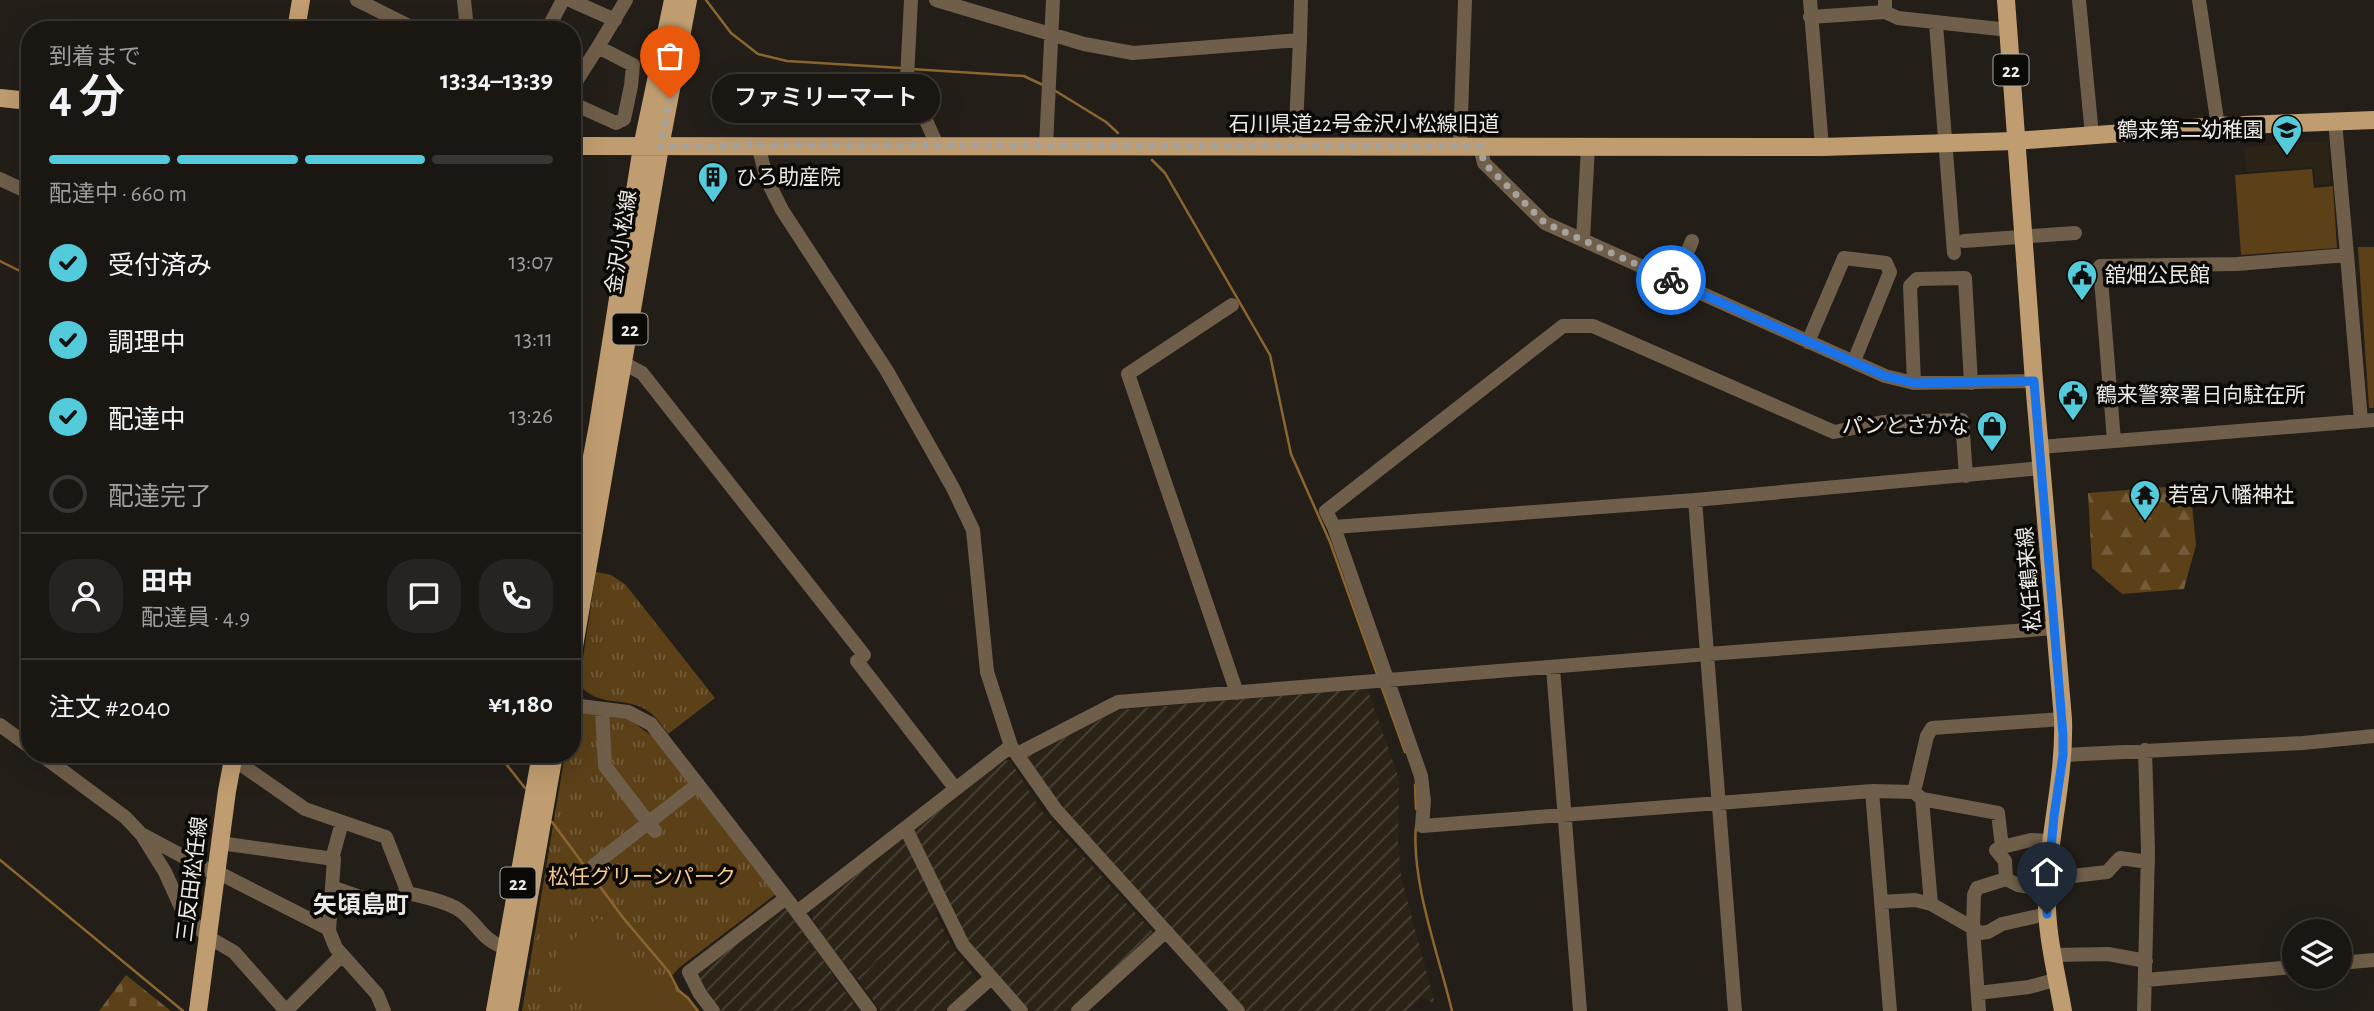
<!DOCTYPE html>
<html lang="ja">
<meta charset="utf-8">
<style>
body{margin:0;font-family:"Alegreya Sans","Noto Sans JP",sans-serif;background:#272320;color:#f1f3f6;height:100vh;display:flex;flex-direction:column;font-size:26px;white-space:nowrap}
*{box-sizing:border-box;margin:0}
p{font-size:23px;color:#9f9f9f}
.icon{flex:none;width:38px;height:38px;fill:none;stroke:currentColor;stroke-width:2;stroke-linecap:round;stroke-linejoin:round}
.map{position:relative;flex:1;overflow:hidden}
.sheet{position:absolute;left:21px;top:21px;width:560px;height:742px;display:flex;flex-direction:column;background:#1a1612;border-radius:28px;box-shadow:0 7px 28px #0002,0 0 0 2px #383532}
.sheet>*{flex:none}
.buttons{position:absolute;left:2282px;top:919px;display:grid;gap:14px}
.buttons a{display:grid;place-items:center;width:70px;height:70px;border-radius:50%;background:#1a1612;box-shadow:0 7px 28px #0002,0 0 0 2px #383532;font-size:35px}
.pin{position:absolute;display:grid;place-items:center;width:60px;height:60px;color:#fff;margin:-72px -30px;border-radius:50% 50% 50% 0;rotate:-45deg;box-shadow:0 0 7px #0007}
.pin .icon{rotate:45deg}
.courier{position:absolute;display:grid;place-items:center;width:70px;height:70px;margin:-35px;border:5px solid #1a73e8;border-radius:50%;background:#fff;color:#222;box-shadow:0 2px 9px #0007}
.bubble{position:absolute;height:49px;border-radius:24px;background:#1a1612;box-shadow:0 7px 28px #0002,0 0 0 2px #383532;font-size:23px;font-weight:600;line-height:49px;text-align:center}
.overview em{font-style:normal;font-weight:600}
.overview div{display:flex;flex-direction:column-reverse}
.overview{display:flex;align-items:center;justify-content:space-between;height:119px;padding:0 28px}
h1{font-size:46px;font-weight:600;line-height:52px}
.bar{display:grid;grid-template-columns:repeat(4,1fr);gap:10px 7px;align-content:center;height:84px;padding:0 28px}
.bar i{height:9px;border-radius:5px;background:#383532}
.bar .current{background:#53cbdb}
.bar p{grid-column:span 4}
.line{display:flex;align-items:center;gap:18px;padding:0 28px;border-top:2px solid #383532}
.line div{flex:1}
.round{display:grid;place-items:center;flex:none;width:74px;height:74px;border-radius:28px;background:#272320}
ol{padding:0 28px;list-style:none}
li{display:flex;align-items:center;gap:21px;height:77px}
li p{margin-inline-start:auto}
li .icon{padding:7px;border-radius:50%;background:#53cbdb;color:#111;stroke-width:4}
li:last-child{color:#9f9f9f}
li i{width:38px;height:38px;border:4px solid #383532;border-radius:50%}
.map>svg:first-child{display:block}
</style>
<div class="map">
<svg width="2374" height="1011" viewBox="0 0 2374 1011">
<defs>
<pattern id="industrial-furrows" width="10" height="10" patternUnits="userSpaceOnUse" patternTransform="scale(1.75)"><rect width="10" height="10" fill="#2c2317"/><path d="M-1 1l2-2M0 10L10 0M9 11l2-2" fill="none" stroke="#4b4339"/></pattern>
<pattern id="forest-firs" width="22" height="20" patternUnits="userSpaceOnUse" patternTransform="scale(1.75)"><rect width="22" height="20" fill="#5b4018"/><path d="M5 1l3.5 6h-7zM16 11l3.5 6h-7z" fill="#735c39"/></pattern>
<pattern id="cemetery-stones" width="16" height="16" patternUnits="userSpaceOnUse" patternTransform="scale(1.75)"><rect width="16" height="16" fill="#5b4018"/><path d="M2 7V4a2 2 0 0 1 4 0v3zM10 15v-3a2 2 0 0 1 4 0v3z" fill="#735c39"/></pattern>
<pattern id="park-tufts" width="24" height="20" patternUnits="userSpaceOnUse" patternTransform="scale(1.75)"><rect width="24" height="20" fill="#5b4018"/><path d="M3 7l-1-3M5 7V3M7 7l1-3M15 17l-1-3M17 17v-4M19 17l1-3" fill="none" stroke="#735c39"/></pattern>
</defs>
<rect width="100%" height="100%" fill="#231e18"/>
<path fill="#2c2317" d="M2328 141 2331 183 2315 185 2314 167 2246 172 2244 147Z"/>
<path fill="url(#industrial-furrows)" d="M1367 688 1399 779 1398 842 1401 877 1435 1004 1422 997 1406 1011H1245L1052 798 1027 755 1120 710Z
M1010 760 1041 810 1154 933 1073 1011H1028L966 941 914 830 1001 761Z
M903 838 939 910 935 913 954 950 979 981 947 1011H881L857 978 929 919 855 978 813 921 812 909Z
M785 908 836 978 791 1011H719L695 979 697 971Z
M837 981 860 1011H796Z"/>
<path fill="url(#forest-firs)" d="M2190 485 2196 545 2184 589 2122 594 2092 568 2088 493Z"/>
<path fill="url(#cemetery-stones)" d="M126 975 171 1011H99Z"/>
<path fill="url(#park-tufts)" d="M596 572 611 575 625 584 715 698 668 734C661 724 656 716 645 709 622 696 598 708 579 684Z
M572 711 629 719 653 737 776 894 680 967 670 978 698 1011H522L565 754H572Z"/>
<path fill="#5b4018" d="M2312 169 2314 188 2333 186 2337 248 2241 255 2235 175Z
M2358 247H2374V408H2369Z
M599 917 674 1011H602L555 955Z"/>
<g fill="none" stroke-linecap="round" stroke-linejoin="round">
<path stroke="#8c6630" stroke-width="2.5" d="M706 0 731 33 758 54 787 61 901 68
M911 69 1024 76 1045 86
M1054 90 1106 122 1118 133
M1152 160 1165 173 1270 355 1291 454 1330 542 1377 674
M0 261 30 276
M1382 688 1405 752
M498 754 525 788
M1415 785 1416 809
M552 822 624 919 669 972 679 991 688 998 698 1011
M1416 826C1411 882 1439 956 1452 1011
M0 860 183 1011"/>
<path stroke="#6f5e49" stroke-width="14" d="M357 0 417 30
M570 0 615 20
M911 0 907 78 937 145
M936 0 1084 44 1133 53 1300 40 1295 147
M1810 0 1822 147
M1885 0V12L1898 18 2009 30
M2079 0 2092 135
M2199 0 2218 126
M1810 17 1885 12
M1936 24 1954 253
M460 30 466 20 464 0
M547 30 563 0
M1300 40 1301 0
M598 47 626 0
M572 88 598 47 633 65 631 86 624 119 616 123 572 103
M2335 121 2347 255
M758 145 767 180 782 210 887 371 953 488 973 530 987 672 1011 746 1056 810 1238 1011
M1046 146 1053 0
M1460 146 1465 0
M1480 147 1484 163 1545 223 1885 376 1914 383 2034 381
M0 179 30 193
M1583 240 1588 146
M1964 241 2075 233
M1675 282 1692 241
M1232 305 1128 374 1237 693
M1808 342 1844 258 1886 263 1890 272 1854 361
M625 364 642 373 864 655 857 661 955 788
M1914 383 1910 286 1917 279 1965 278 1971 383
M2114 441 2100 266 2237 264 2347 255 2361 421
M2040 447 2374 420
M1695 500 1735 1011
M1334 527 1326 511 1563 326H1593L1834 432 1883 422 1962 420 1966 476
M1553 668 1580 1011
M572 705 628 712 651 724 797 912 1011 746
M602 710 605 766 655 831
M0 725 30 747
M40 754 125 817 142 835 165 872 184 914 208 937 234 952 286 1011
M1017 754 1118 702 1708 654 2056 628
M2064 755 2303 743 2374 736
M233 759 305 809 386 837 408 893C424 897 441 900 456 908 477 920 481 942 507 948
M1872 791 1890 1011
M1914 792 1927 736 1932 728 2063 719
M1922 799 1998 813 2002 847 1996 850 2005 861 2006 879 2018 885 2047 890
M906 829 963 945 1021 1011
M143 835 216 874
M220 843 334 859 329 931 336 948 377 994 384 1011
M2002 847 2031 840 2051 841
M332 859 342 822
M594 865 698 784
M217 872 329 929
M2006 879 1977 888 1974 895 1973 928 1980 933 1988 932 2002 924 2047 914
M2047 879 2107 872 2120 858 2148 862
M332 887 386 906 407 892
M1882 902 1915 900 1931 904
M797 912 870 1011
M2054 955 2108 954 2146 961
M2340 963 2374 960
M2146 980 2294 967
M1978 993 2029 987 2058 979
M286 1011 342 955
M713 1011 700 994 689 972 786 898
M954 1011 991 978
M1078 1011 1166 931
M1979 1011 1973 928 1931 904 1922 799 1914 792 1872 791 1422 826 1424 801 1421 776 1334 527 1695 500 2042 468
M2144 1011 2148 851 2145 750"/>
<path stroke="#c09d70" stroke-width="18" d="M2006 0 2034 381 2063 719C2065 776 2049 832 2047 889 2045 930 2056 971 2063 1011
M296 30 301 0
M0 98 30 101
M572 146 1822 147 2015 141 2218 126 2374 120
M572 563 598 425 642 147 673 0
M572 658 660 147 688 0
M198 1011 227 791 234 754
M495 1011 541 754
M509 1011 554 754"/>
</g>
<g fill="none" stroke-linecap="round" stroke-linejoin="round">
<path stroke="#a6a29d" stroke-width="7" stroke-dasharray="0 12.6" d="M670 98 660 147 754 145 1480 146 1484 163 1545 223 1671 280"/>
<path stroke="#1a73e8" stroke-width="9" d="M1671 280 1885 376 1914 383 2034 381 2063 735V755L2054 816 2047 890V914"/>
</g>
<defs>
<g id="school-pin" transform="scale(1.575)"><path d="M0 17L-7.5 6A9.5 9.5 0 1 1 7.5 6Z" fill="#53cbdb" stroke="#0b0906"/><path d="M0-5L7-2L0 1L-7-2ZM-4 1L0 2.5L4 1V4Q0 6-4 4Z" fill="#111"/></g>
<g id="building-pin" transform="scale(1.575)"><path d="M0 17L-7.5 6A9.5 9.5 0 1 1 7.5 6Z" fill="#53cbdb" stroke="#0b0906"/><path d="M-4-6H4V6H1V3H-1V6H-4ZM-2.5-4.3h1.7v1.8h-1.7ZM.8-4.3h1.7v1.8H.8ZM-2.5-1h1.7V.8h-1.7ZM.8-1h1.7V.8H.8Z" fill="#111"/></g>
<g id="civic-pin" transform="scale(1.575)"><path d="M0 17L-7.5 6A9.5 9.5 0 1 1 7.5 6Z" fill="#53cbdb" stroke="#0b0906"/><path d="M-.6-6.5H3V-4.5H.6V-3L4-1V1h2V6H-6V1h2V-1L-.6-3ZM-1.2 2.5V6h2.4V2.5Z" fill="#111"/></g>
<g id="shop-pin" transform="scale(1.575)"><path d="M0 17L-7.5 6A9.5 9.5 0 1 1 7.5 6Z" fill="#53cbdb" stroke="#0b0906"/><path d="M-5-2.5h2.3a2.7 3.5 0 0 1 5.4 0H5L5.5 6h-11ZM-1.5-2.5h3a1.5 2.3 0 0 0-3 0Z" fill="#111"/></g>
<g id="temple-pin" transform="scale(1.575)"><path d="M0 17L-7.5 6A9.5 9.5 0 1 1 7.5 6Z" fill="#53cbdb" stroke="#0b0906"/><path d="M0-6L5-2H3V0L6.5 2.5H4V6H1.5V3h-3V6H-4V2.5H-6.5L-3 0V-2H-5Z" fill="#111"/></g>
</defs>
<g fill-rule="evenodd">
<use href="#school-pin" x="2287" y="130"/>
<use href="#building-pin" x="713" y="177"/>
<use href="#civic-pin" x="2082" y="275"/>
<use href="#civic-pin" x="2073" y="395"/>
<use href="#shop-pin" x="1992" y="426"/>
<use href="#temple-pin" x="2145" y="495"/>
</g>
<g text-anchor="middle" stroke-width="7" stroke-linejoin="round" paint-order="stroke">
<g fill="#0b0906" stroke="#a9a6a2" stroke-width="2">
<rect x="1993.5" y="54.5" width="35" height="31" rx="5"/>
<rect x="612.5" y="313.5" width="35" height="31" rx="5"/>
<rect x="500.5" y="867.5" width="35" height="31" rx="5"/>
</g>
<g font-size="19" font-weight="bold" fill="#ede9e5">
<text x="2011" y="77">22</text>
<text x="630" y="336">22</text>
<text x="518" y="890">22</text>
</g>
<g font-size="21" fill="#ede9e5" stroke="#0b0906">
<text x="1364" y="131">石川県道22号金沢小松線旧道</text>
<text transform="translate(621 242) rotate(-81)" y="7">金沢小松線</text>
<text transform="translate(2029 579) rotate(-95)" y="7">松任鶴来線</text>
<text transform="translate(192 879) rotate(-83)" y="7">三反田松任線</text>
</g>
<g font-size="21" fill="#ede9e5" stroke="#0b0906" text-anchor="start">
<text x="2264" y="137" text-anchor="end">鶴来第二幼稚園</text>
<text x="736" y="184">ひろ助産院</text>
<text x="2105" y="282">舘畑公民館</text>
<text x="2096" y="402">鶴来警察署日向駐在所</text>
<text x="1969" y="433" text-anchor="end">パンとさかな</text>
<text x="2168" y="502">若宮八幡神社</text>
</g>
<g font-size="21" fill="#f7c98d" stroke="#0b0906">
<text x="642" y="884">松任グリーンパーク</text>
</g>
<g font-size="24" font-weight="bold" fill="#ede9e5" stroke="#0b0906">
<text x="361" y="913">矢頃島町</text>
</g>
</g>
</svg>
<div class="buttons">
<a><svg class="icon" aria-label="layers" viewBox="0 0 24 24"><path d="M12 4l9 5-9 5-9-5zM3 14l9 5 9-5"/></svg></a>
</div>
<div class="pin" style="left:670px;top:98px;background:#ea580c"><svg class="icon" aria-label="bag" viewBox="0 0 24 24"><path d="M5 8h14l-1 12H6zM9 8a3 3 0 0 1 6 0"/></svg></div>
<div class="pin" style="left:2047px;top:914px;background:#1f2937"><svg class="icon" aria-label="home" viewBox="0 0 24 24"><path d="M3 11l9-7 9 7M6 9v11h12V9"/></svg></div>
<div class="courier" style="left:1671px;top:280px"><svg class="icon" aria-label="bike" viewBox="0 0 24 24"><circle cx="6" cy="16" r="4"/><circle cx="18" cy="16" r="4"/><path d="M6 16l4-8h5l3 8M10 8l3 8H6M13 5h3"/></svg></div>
<div class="bubble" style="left:712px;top:74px;width:228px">ファミリーマート</div>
<section class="sheet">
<div class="overview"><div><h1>4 分</h1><p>到着まで</p></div><em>13:34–13:39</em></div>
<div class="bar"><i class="current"></i><i class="current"></i><i class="current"></i><i></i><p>配達中 · 660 m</p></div>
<ol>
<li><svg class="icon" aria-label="check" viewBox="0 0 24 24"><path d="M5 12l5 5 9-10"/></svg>受付済み<p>13:07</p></li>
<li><svg class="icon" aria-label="check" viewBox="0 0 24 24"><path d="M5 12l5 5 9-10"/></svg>調理中<p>13:11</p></li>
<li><svg class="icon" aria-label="check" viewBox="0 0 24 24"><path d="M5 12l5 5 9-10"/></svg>配達中<p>13:26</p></li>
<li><i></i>配達完了</li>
</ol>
<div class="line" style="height:126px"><a class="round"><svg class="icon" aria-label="person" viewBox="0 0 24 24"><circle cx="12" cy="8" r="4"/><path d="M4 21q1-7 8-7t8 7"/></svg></a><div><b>田中</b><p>配達員 · 4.9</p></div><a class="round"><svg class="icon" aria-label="chat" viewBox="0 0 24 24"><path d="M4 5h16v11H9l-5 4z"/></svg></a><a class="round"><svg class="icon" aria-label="phone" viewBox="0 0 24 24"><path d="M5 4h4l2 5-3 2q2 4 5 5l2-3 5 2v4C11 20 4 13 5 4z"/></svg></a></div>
<div class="line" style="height:91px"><div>注文 #2040</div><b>¥1,180</b></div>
</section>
</div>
